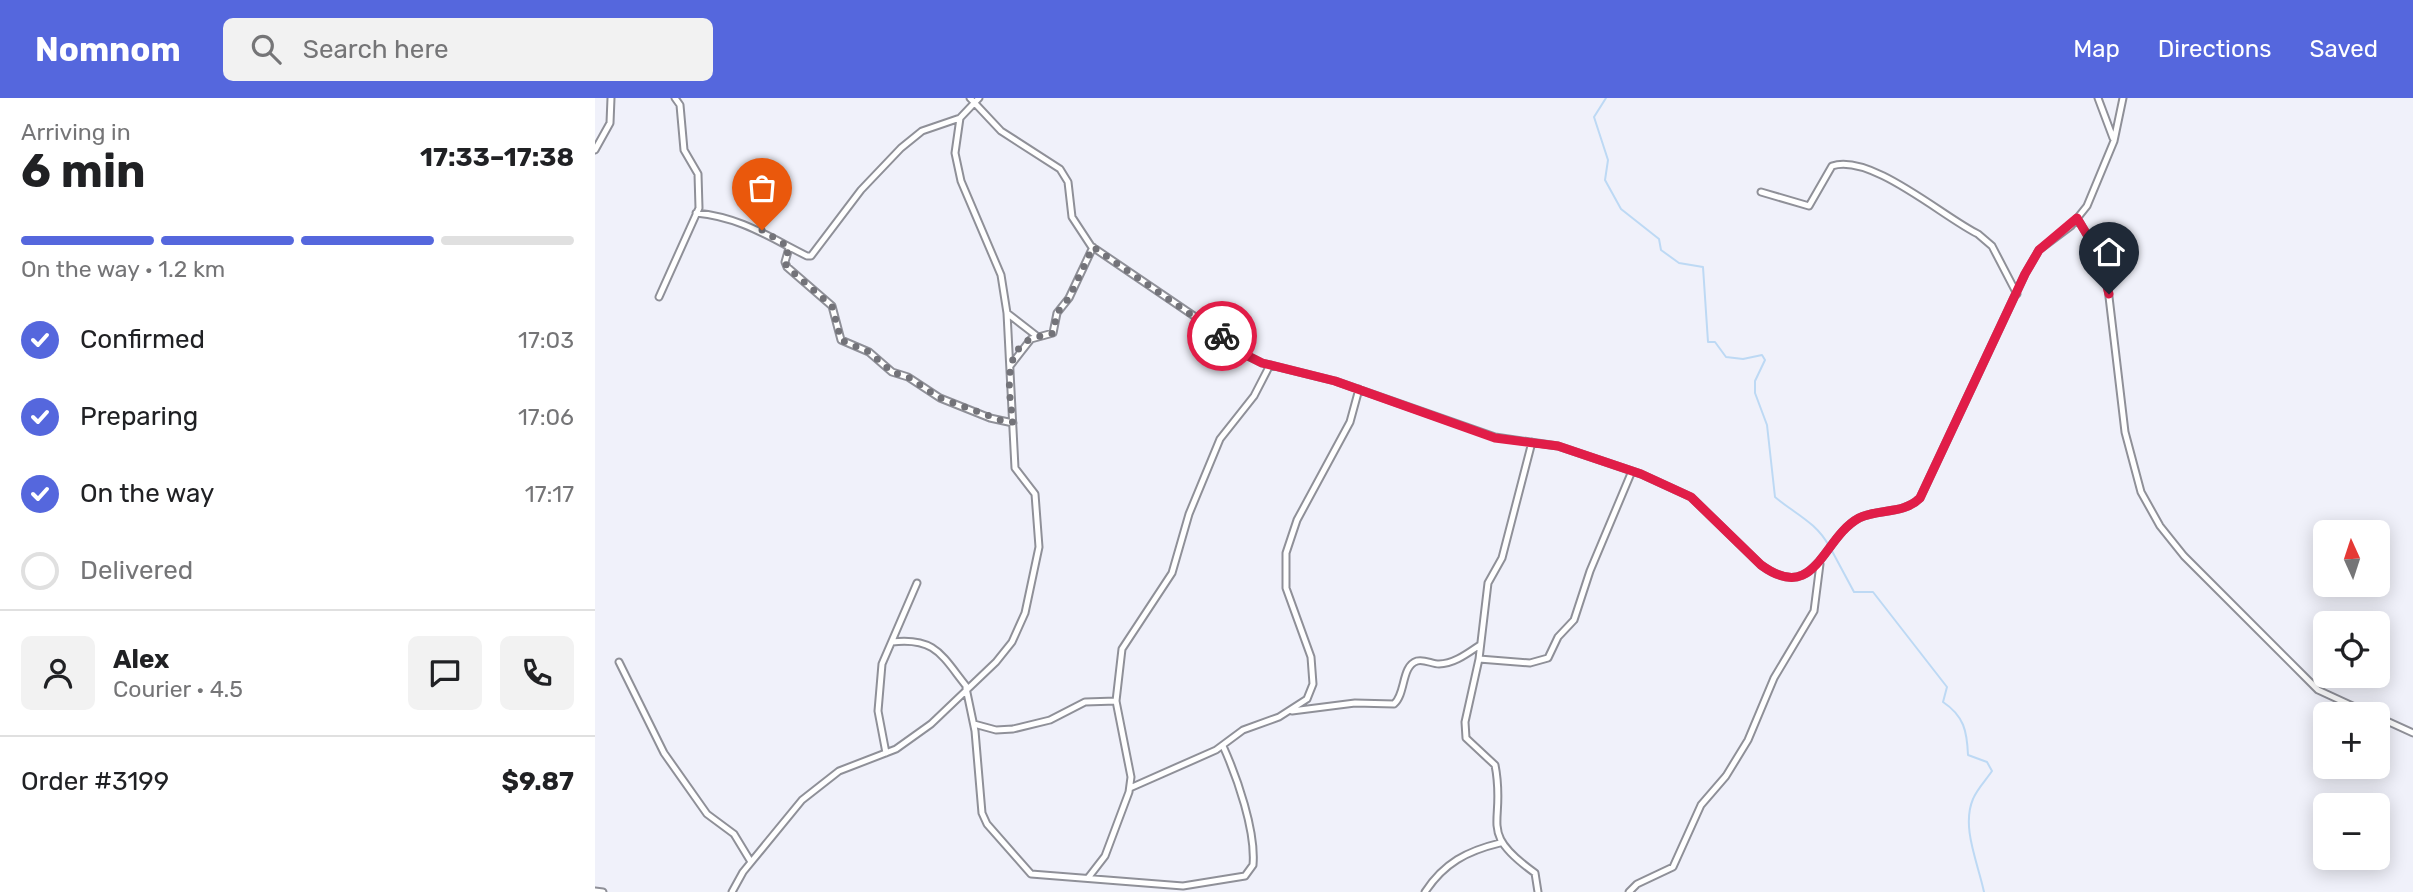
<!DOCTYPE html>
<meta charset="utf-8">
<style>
body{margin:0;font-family:Rubik,sans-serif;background:#f2f2f2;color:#202124;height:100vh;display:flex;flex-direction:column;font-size:26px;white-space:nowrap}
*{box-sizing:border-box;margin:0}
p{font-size:23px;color:#757577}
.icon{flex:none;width:38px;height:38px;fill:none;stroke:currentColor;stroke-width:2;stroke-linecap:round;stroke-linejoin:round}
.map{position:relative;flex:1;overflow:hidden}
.panel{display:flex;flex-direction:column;background:#fff;width:595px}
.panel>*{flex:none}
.needle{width:46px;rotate:357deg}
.buttons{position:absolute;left:1718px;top:422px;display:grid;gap:14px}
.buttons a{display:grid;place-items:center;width:77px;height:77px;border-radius:10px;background:#fff;box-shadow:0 4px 18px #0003;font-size:35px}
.pin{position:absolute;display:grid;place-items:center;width:60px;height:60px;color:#fff;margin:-72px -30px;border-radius:50% 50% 50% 0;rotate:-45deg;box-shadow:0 0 7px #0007}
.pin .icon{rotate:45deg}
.courier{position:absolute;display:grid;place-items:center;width:70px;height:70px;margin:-35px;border:5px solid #e11d48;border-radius:50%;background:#fff;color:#222;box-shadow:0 2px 9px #0007}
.summary em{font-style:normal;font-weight:700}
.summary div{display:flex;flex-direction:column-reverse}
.summary{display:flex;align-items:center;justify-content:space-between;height:119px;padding:0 21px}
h1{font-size:46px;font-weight:700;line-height:52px}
.bar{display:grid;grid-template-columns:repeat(4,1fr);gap:10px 7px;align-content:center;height:84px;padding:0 21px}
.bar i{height:9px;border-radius:5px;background:#e0e0e0}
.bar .current{background:#5567dd}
.bar p{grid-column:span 4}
.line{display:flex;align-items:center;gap:18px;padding:0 21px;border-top:2px solid #e0e0e0}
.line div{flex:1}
.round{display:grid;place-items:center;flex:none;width:74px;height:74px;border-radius:10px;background:#f2f2f2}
ol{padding:0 21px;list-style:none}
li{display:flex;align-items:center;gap:21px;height:77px}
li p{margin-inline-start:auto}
li .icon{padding:7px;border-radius:50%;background:#5567dd;color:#fff;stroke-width:4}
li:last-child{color:#757577}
li i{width:38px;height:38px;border:4px solid #e0e0e0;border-radius:50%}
header{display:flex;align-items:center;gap:42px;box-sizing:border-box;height:98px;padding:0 35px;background:#5567dd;color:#fff}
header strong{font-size:33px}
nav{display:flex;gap:38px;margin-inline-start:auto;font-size:24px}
.search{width:490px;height:63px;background:#f2f2f2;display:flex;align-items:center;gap:18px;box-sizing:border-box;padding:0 24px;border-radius:10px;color:#757577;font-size:26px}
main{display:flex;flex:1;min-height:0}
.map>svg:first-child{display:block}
</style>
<header>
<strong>Nomnom</strong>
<div class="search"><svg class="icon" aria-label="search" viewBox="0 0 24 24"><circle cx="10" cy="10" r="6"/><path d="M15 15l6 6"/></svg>Search here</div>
<nav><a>Map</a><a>Directions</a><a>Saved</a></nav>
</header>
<main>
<section class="panel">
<div class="summary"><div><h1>6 min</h1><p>Arriving in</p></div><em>17:33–17:38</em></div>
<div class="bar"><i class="current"></i><i class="current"></i><i class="current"></i><i></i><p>On the way · 1.2 km</p></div>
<ol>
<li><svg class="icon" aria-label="check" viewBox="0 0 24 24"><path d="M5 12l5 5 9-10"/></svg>Confirmed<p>17:03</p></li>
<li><svg class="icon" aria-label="check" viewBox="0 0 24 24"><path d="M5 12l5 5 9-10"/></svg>Preparing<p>17:06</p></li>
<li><svg class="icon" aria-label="check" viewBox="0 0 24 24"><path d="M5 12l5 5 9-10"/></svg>On the way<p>17:17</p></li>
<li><i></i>Delivered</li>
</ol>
<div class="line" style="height:126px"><a class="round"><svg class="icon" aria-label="person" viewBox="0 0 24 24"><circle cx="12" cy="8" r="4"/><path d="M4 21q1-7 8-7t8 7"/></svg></a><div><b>Alex</b><p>Courier · 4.5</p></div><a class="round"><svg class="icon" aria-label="chat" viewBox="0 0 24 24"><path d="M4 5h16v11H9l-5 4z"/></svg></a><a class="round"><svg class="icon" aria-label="phone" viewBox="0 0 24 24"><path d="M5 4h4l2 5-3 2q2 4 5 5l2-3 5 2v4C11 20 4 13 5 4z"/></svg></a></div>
<div class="line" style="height:91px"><div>Order #3199</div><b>$9.87</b></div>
</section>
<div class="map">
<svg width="1818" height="794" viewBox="0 0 1818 794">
<rect width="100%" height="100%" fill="#f0f1fa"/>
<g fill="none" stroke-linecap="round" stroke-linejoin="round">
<path stroke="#bdd9f4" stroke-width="2" d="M1011 0 999 19 1013 62 1010 82 1026 111 1064 141 1066 152 1084 165 1108 169 1113 244H1120L1131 259 1148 261 1167 257 1170 262 1160 283V295L1172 327 1180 399C1200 416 1221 424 1234 448
M1237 453 1259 494H1278L1352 589 1348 604C1369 618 1372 633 1373 657L1392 664 1397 673C1391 682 1382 691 1378 701 1366 729 1383 765 1389 794"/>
<g stroke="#8f9098" stroke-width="9">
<path id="street" d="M375 0 406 33 465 71 473 84 477 119 496 148 602 220 645 254 667 265 740 283 900 339 963 348 1046 376 1096 399 1166 467C1221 507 1227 440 1264 420 1284 410 1308 417 1325 400L1430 176 1444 152 1476 128 1492 108 1519 43 1528 0
M1503 0 1518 40
M0 52 15 25 16 0
M1166 94 1214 108 1237 68C1276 55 1348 119 1383 136L1397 148 1422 196
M101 115C145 119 174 139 212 158H216L266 92 306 50 327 33 365 20 384 0
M1482 120 1503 155 1512 182 1530 334 1546 394 1565 428 1589 458 1723 592 1775 616
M194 150 190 164 192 169 237 208 246 242 274 254 297 274 313 279 345 300 395 320 418 325
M64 199 104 110 103 76 89 52 85 7 80 0
M412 215 443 239
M415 268 436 241 458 235 462 215 474 200 498 149
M937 344 907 460 893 485 884 561 870 624 871 640 900 667C912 727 880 732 940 775L943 794
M297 544C341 539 347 558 372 589
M884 561 935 565 953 560 963 539 979 522 995 473 1037 373
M24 564 69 655 112 716 139 736 156 764
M371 590 380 633 387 715 392 726 436 776 588 788 650 778 658 767C661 733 642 679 628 648
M697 613 760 605 799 606C811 596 806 568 822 563 829 561 837 566 844 566 859 566 873 555 885 547
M1783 619 1818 635
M379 626 401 632 418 631 455 622 490 604 521 603
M291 655 283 613 287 566 322 485
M535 690 621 652 648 632 684 619 712 601 718 586 716 559 691 490V455L702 422 755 324 764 291
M493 780 510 758 534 694 536 679 521 603 527 551 577 475 594 416 625 341 659 298 675 267
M0 793 8 794
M137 794 148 774 207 702 244 673 301 651 336 626 401 564 417 544 430 515 444 449 440 396 420 370 412 215 406 177 366 83 360 55 365 20
M830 794C849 765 872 753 905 745
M1034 794 1042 786 1078 769 1106 707 1131 678 1153 642 1179 580 1219 513 1225 466"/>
</g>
<use href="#street" stroke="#fff" stroke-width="5"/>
</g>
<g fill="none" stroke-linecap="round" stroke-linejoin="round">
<path stroke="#737379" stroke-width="7" stroke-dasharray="0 12.6" d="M167 132 194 149 190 164 192 169 237 208 246 242 274 254 297 274 313 279 345 300 411 324H418C415 299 406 255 436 241 444 237 451 239 458 235L462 215 474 200 498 149 627 238"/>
<path stroke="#e11d48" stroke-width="9" d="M627 238 645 254 667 265 740 283 900 340 963 348 1046 376 1096 399 1166 467C1221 507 1227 440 1264 420 1284 410 1308 417 1325 400L1430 176 1444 152 1482 120 1503 155 1514 196"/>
</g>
</svg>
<div class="buttons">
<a><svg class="needle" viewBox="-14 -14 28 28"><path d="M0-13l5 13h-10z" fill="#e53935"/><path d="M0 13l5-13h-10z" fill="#757577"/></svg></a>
<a><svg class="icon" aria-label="locate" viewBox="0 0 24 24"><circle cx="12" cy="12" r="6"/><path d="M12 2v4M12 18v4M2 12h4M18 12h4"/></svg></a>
<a>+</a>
<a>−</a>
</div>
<div class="pin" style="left:167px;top:132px;background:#ea580c"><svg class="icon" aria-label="bag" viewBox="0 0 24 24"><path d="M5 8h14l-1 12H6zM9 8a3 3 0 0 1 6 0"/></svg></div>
<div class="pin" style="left:1514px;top:196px;background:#1f2937"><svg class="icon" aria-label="home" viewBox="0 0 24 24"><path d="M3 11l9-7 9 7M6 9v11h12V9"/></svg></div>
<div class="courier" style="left:627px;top:238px"><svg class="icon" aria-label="bike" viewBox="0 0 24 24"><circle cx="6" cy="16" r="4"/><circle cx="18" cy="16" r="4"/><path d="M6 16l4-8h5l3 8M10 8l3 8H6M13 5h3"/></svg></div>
</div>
</main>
